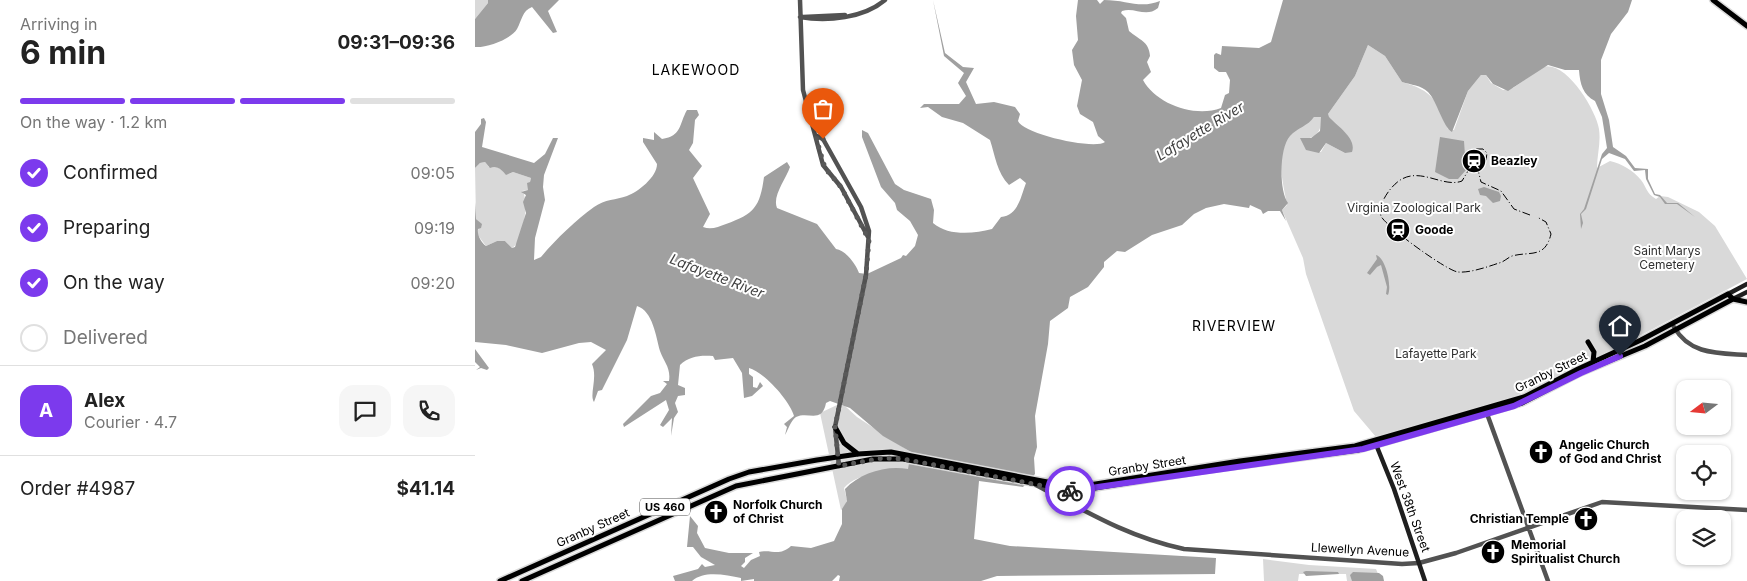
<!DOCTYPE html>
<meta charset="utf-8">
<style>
body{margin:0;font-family:Inter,sans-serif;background:#f6f6f6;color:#222;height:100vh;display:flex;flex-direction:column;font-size:19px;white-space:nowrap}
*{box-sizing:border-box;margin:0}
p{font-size:16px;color:#767676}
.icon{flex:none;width:28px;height:28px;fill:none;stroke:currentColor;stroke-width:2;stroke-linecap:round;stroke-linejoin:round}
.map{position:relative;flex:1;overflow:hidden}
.side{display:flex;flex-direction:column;background:#fff;width:475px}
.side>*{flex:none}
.needle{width:32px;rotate:254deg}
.tools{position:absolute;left:1201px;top:380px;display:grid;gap:10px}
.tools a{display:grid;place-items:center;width:55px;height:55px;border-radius:10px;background:#fff;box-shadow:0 1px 4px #0004;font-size:25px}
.pin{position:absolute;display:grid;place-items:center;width:42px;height:42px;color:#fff;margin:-51px -21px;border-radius:50% 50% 50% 0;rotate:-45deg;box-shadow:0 0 5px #0007}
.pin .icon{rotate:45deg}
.courier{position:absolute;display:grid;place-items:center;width:50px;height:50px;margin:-25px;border:4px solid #7c3aed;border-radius:50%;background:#fff;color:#222;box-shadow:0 1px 6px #0007}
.overview em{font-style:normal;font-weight:700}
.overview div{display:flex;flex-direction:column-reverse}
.overview{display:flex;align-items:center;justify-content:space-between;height:85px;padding:0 20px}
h1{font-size:32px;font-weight:700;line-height:38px}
.bar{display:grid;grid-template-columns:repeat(4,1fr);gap:8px 5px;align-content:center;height:60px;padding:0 20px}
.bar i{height:6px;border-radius:4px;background:#e0e0e0}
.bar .on{background:#7c3aed}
.bar p{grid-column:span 4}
.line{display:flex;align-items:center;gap:12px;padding:0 20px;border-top:1px solid #e0e0e0}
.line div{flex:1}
.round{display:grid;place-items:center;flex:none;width:52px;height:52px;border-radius:15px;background:#f6f6f6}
ol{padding:0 20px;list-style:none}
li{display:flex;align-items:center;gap:15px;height:55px}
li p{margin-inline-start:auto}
li .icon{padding:5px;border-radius:50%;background:#7c3aed;color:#fff;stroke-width:4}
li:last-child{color:#767676}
li i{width:28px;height:28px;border:2px solid #e0e0e0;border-radius:50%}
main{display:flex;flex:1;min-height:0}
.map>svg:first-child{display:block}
</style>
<main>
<section class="side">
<div class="overview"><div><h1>6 min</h1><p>Arriving in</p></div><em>09:31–09:36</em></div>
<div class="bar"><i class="on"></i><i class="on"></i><i class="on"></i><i></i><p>On the way · 1.2 km</p></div>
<ol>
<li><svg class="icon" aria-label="check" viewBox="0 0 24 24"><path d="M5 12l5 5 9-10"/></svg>Confirmed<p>09:05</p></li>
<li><svg class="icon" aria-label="check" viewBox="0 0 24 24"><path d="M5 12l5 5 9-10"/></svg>Preparing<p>09:19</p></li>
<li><svg class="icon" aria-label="check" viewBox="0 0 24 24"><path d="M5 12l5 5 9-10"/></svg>On the way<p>09:20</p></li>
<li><i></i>Delivered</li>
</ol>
<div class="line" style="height:90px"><b class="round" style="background:#7c3aed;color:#fff">A</b><div><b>Alex</b><p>Courier · 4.7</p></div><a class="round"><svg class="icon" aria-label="chat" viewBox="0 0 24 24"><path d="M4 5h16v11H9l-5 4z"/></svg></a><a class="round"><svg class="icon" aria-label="phone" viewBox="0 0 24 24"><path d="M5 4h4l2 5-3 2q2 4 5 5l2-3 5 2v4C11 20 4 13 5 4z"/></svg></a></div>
<div class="line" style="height:65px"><div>Order #4987</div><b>$41.14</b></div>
</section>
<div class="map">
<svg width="1272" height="581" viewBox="0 0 1272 581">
<rect width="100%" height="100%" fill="#fff"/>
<path fill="#d9d9d9" d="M0 0H13V3L0 19Z
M893 45 910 56 927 82C958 91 961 99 973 129L979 130 993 91 1006 75H1011L1016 83 1028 90 1038 88 1068 67C1091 60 1121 110 1124 129 1126 143 1122 155 1122 168L1135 161C1147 164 1158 170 1166 180 1172 188 1171 193 1181 199L1185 196 1193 197 1224 212 1240 226 1272 279 1138 350 1036 398 901 437 879 411 831 274 828 258 807 210 812 205C809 186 799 154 814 136 822 128 831 125 839 117H846C846 129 845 134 833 139V150L846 152 851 143 870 153 872 135 853 117V114L880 76Z
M10 162 14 167H22L34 174 38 172 56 178 53 190 47 191C55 199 48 242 37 248L30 241H22L11 246 2 234 5 223 1 219 0 168 5 163Z
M362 405 370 406 382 417 440 455 433 471C413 473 384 471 369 488L372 500 370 507 366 510 345 413Z
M788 559 834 565 901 569 906 581H872L871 574H824L823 581H789Z"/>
<path fill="#a0a0a0" d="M13 0H84L73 11 82 32 78 33 57 7C47 11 47 20 42 29 36 39 12 48 0 47V19L13 3Z
M458 0 470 53 488 67 499 68 491 82 501 104 519 102 540 107 545 114 543 121C548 134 619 150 630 142L623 136 618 122 605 114 602 106 607 80 599 65 597 50 603 40 601 16 603 0H622L625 4 629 0C652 0 665 9 685 1L683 8C671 18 660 7 647 11L646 13 651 18 654 31C664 40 674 41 675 56L672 62 676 72 668 80C681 104 720 118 746 108L750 95 754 93 755 80 751 72H744L739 68V55L741 53 746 55 747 46 784 48 796 42 808 0H1157L1153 12 1136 34 1126 60V94L1134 120 1138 147 1151 156 1160 168 1173 169V179L1180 194 1185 195 1192 203H1203L1220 217 1202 204H1190L1185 197 1179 195 1171 179 1170 170 1159 171 1150 159 1134 153 1127 159 1111 209 1106 214 1108 223 1106 229 1105 214 1109 209 1127 154 1132 148 1127 117 1120 101C1108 95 1105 84 1104 70H1090L1073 65 1033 91 1018 84 1011 75H1006L993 91 977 132C968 127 962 101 953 92 946 85 936 85 927 82L910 56 893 45 880 76 853 114 854 117C862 126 882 138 877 152L870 153 851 143 844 153 831 150 825 138H836L845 131 846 117H839C833 126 822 128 815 136 804 148 804 191 813 203L807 210 811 221 805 211H793L788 214 786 210 775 205 774 208 749 204 731 208 719 214 707 225 677 235 650 252 642 251 629 262V267L613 287 595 297 593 308 575 321 573 344 560 416 562 447 559 458 560 474 548 487 504 481 499 539 535 546 741 558 740 574 522 576 506 581H364L365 576 363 575 357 581H279V579L266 581V578C251 575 229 570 217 581H200L198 576 223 569 227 564 230 567 240 565 226 557 218 547H212L215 516 223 526 222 533 230 548 254 553H278L270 558V562L266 566 269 568 276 560 285 556 284 552C297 549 304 557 316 546L336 548 359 541 367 524V509L372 501 370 489C385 473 411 465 433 469L436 452 408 436 375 408 355 401 351 403C347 424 333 411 321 417 316 420 313 430 310 435L312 427 309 424 319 416C315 401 289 372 274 368V374L278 377V387L282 388 285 382 288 386 277 396 269 398 267 373 258 358 240 360 238 356C226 355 214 356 205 365L203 385 210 388V395L203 396 200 403 203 412 199 418 196 436 197 418 188 427 185 425 194 410 191 400 149 427 148 424 176 396 185 393 192 384 188 381H194C196 368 189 362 185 351 181 337 178 311 162 306L152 340 127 390 123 391 119 402C114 395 123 378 117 364L131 350 116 342 104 343 67 353 31 345 0 342V202L1 219 7 224 6 228 3 229C2 235 6 242 11 246L22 241H30L37 248 40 247 51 213 48 202 51 195 46 192 53 190 52 183 55 182 56 178 38 172 31 175C27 170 22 165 15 168L10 162 5 163 0 168V132L6 124V119L9 118 11 122 7 147 59 163 70 154 78 138H83L69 175 68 187 70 200 60 238 59 260 66 257C81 239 101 220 119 207 130 199 141 200 152 196 163 192 182 177 182 164L168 142V138L179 140V132L187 139C207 136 204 124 212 110H222L224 115 220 120 218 143 214 150 227 166 218 178 235 214 228 227C236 230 243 227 251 224 279 214 285 207 289 177L312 162 315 167C311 179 297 196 302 208L342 224 361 249C370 250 381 264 384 273L392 274 426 258 428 255 431 256 440 246 443 235 435 221 422 210 420 203 406 187 387 137V130L393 133 420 184 429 190 456 199 459 210 458 223C473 236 498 234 517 229L526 217C543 216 546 196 551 183L545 178 534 185C522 173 520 155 515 140L488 123 467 117 453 107 445 108 449 104H484L491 96 483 83 489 73 469 56Z
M965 137 989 141 991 170 983 179H974L960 172Z
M1009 187 1024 192 1026 196 1025 201 1018 203 1011 196 1005 195 1003 189Z
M901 255C911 258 917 286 913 295L911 294 912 287 906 265 902 267 895 275 892 273 902 259Z
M0 349 14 368 12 370 6 368 1 370 5 367 0 362Z
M831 571 863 572 864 574 831 576 828 572Z
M878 572 904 573 908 576 909 581H877L875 575Z"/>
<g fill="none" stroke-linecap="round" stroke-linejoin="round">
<g stroke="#dbdbdb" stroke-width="8">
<path id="primary" d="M1238 0 1272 26
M1113 342 1119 352 1118 362
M360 427 369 443 383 454
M25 581 254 479 274 472 342 460 383 454 416 452 583 484 608 486 765 461 880 446 1049 397 1103 369 1166 340 1253 294 1258 299 1272 302
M47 581 261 486 398 459H428L601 491 726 471 883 450 1047 403 1105 373 1170 346 1258 299"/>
</g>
<path stroke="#525252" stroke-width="4.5" d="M325 0 328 90 348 165 366 187 393 237
M325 17C352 22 389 18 410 0
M328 17 370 15
M342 136 348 139 386 207 394 231 391 275 360 427 364 466
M1199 327C1215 355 1243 353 1272 355
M1011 411 1073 581
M561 485C612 512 653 537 709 549L927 564 944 563 981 553 1127 502 1272 510"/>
<path stroke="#1f1f1f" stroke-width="4.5" d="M1253 294 1272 284
M1258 299 1272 292
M900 442 919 489 950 581"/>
<use href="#primary" stroke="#000" stroke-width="5"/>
<path stroke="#000" stroke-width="1" stroke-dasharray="8 2.5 1 2.5" stroke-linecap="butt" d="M1055 215 1039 209 1026 191 1006 182 1003 170 1011 160 1012 153 1008 149H1000L994 154 993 171 987 181C969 188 947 168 927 179 917 184 902 204 906 216 910 226 972 271 983 272 995 273 1012 267 1024 263 1029 262 1032 258 1037 256 1055 251 1070 259 1076 234L1071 222 1062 217"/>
</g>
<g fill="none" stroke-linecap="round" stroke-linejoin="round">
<path stroke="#595959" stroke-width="5" stroke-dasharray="0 9" d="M348 139 342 136V141L350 168 366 187 394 240 391 275 360 427 364 466 408 458 428 459 595 491"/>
<path stroke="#7c3aed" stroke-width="6" d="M595 491 888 449 1039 406 1106 373 1145 356"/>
</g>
<defs>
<g id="station-disc" transform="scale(1.25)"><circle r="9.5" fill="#000" stroke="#fff"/><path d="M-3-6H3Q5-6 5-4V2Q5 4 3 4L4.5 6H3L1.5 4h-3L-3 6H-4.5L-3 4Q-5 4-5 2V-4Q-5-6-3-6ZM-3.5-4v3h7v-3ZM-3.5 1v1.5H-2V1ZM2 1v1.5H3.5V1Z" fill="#fff"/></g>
<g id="church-disc" transform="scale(1.25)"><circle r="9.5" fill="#000" stroke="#fff"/><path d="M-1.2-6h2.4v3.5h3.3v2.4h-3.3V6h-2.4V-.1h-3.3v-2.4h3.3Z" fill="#fff"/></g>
</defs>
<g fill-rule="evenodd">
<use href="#station-disc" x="999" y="161"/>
<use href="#station-disc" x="923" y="230"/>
<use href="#church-disc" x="1066" y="452"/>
<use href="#church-disc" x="241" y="512"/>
<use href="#church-disc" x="1111" y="519"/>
<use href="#church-disc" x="1018" y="552"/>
</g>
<g text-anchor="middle" stroke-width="4" stroke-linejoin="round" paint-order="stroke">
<rect fill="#fff" stroke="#4c4c4c" stroke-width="1" x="165" y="498.5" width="50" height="17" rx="4"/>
<g font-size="11" font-weight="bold" fill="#000">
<text x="190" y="511">US 460</text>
</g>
<g font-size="12" font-weight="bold" fill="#000" stroke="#fff" text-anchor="start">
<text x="1016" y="165">Beazley</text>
<text x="940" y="234">Goode</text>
<text x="1084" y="449">Angelic Church<tspan x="1084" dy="14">of God and Christ</tspan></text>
<text x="258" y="509">Norfolk Church<tspan x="258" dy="14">of Christ</tspan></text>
<text x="1094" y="523" text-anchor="end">Christian Temple</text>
<text x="1036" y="549">Memorial<tspan x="1036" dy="14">Spiritualist Church</tspan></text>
</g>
<g font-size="12" fill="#303030" stroke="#fff">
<text x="939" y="212">Virginia Zoological Park</text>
<text x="1192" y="255">Saint Marys<tspan x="1192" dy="14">Cemetery</tspan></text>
<text x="961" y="358">Lafayette Park</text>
</g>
<g font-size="12" fill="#000" stroke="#fff">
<text transform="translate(1076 372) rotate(-26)" y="4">Granby Street</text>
<text transform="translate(672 466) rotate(-9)" y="4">Granby Street</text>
<text transform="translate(935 507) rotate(70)" y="4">West 38th Street</text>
<text transform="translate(118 528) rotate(-24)" y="4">Granby Street</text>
<text transform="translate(885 550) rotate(3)" y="4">Llewellyn Avenue</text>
</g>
<g font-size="14" letter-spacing="1" fill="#000" stroke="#fff">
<text x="221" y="75">LAKEWOOD</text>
<text x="759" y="331">RIVERVIEW</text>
</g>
<g font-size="14" font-style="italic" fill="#414141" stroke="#fff">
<text transform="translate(725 131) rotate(-31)" y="5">Lafayette River</text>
<text transform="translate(242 276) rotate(21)" y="5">Lafayette River</text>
</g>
</g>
</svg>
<div class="tools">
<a><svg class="needle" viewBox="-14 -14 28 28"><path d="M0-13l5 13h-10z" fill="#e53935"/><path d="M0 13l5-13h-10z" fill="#767676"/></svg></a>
<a><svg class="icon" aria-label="locate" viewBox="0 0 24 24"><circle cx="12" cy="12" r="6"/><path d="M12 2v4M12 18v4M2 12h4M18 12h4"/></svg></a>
<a><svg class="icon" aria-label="layers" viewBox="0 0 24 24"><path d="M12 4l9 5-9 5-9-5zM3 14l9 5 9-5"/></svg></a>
</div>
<div class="pin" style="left:348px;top:139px;background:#ea580c"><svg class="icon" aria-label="bag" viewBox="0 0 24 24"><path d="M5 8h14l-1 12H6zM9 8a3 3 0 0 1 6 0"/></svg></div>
<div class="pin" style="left:1145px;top:356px;background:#1f2937"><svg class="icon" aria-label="home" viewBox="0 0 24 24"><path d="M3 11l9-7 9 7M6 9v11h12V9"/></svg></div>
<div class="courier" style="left:595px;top:491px"><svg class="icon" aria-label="bike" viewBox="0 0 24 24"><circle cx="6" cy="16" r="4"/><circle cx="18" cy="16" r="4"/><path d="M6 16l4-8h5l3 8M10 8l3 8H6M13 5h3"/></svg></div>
</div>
</main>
